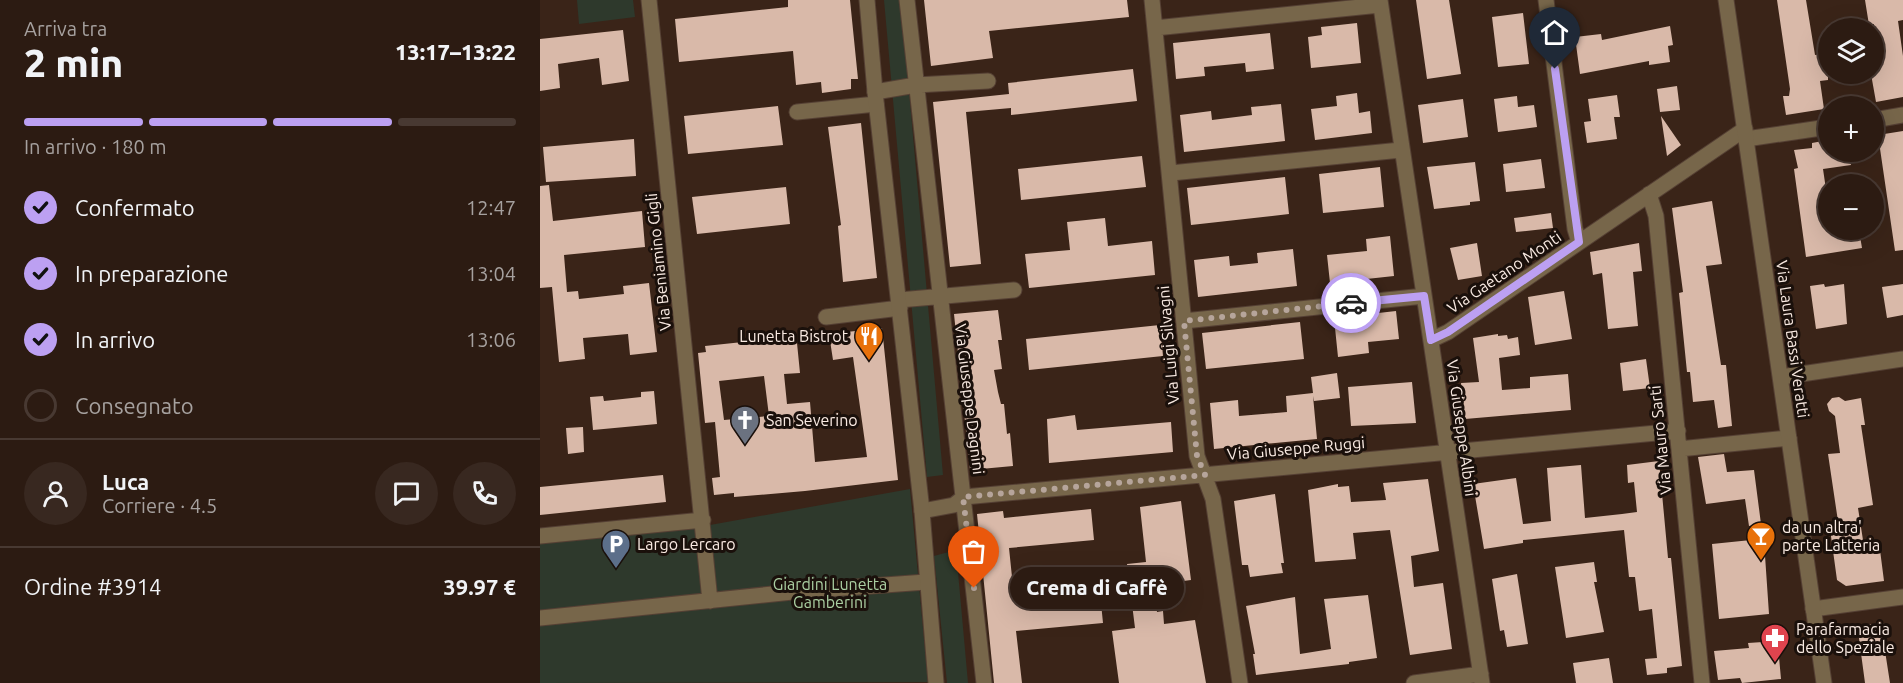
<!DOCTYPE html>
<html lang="it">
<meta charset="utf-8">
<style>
body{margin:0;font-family:Ubuntu,sans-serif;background:#382820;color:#f1f3f6;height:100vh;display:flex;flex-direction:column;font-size:22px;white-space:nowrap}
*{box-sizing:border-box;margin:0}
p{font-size:20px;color:#a6a19f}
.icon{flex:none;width:33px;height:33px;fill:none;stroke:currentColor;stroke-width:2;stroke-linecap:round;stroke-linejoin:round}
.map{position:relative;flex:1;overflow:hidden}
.panel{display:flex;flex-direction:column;background:#2c1b12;width:540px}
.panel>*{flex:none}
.buttons{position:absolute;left:1278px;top:18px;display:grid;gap:12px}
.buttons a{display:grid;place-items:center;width:66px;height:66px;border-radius:50%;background:#2c1b12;box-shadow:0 6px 24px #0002,0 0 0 2px #483932;font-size:30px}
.pin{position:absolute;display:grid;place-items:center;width:51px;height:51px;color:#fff;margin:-62px -26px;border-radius:50% 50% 50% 0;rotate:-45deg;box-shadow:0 0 6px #0007}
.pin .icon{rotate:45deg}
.courier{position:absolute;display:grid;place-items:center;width:60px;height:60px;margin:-30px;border:4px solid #bca0f2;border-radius:50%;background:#fff;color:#222;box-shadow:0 2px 8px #0007}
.bubble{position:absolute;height:42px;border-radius:21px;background:#2c1b12;box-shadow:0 6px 24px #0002,0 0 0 2px #483932;font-size:20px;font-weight:800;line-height:42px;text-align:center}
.summary em{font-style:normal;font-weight:800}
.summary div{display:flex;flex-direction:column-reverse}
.summary{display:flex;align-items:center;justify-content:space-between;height:102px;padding:0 24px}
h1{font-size:39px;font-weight:800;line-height:45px}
.bar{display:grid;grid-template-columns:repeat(4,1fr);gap:9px 6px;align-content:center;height:72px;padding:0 24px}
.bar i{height:8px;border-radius:4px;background:#483932}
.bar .on{background:#bca0f2}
.bar p{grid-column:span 4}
.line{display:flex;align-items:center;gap:15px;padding:0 24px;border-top:2px solid #483932}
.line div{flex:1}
.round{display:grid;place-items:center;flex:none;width:63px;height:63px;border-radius:32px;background:#382820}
ol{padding:0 24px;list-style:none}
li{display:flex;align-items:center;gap:18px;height:66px}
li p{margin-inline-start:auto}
li .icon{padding:6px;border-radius:50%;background:#bca0f2;color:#111;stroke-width:4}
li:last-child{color:#a6a19f}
li i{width:33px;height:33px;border:3px solid #483932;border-radius:50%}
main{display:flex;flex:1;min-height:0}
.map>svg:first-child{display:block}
</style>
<main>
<section class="panel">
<div class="summary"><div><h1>2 min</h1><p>Arriva tra</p></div><em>13:17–13:22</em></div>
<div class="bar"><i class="on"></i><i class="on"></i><i class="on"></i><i></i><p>In arrivo · 180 m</p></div>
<ol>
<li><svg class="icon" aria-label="check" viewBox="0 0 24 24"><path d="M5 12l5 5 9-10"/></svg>Confermato<p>12:47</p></li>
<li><svg class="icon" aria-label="check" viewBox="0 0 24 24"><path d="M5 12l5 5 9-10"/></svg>In preparazione<p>13:04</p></li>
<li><svg class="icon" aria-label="check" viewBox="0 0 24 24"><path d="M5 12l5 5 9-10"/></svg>In arrivo<p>13:06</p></li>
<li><i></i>Consegnato</li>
</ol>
<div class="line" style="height:108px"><a class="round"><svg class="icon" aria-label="person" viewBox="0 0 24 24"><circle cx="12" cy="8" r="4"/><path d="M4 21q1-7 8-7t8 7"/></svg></a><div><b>Luca</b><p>Corriere · 4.5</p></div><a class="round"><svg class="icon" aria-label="chat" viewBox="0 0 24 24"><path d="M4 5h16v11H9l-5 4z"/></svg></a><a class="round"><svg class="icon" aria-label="phone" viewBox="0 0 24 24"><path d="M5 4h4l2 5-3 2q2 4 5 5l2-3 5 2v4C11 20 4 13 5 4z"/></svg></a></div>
<div class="line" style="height:78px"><div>Ordine #3914</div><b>39.97 €</b></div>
</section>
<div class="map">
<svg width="1363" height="683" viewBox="0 0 1363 683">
<rect width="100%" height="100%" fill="#3a2418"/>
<path fill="#2e392c" d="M37 0H93L95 17 39 24Z
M344 0H361L403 475 387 477Z
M370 489 388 682 0 683V542L170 525Z
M416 550 428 683H407L394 556Z"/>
<path fill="#d9b9a9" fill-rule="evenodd" d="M248 0H310L318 79H311V89L282 93 281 82 256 85 253 51 139 62 135 19 248 7Z
M384 0H587L589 17 449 31 453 58 391 66Z
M876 0H909L921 74 887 79Z
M1237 0H1266L1275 55 1288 53V80L1280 81 1284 109 1246 115 1243 96H1249L1250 89Z
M1325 0H1363V20L1358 21 1363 56V97L1336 102 1331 74H1334V24L1329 25Z
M983 13 989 64 958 67 952 17Z
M817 23 821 63 771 68 768 37 782 35 781 27Z
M1130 26 1133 45 1128 46 1130 62 1109 65V61L1040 74 1035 37 1061 34 1062 40Z
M83 30 89 81 62 85 59 58 18 64 20 88 0 91V39Z
M730 33 734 69 706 72 705 63 664 67 665 76 636 79 633 43Z
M593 69 597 101 471 115V108L426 112 441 264 410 267 393 102 469 94 468 83Z
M1137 86 1140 110 1120 112 1117 89Z
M817 93 819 113 830 111 832 133 775 140 771 109 797 106 796 96Z
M1077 95 1080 117H1074L1077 139 1047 143 1044 122 1051 121 1048 99Z
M977 96 978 107 994 105 997 127 958 132 954 99Z
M923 99 928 137 883 143 878 105Z
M741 104 745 141 644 152 640 115 671 111 672 120 712 115 711 107Z
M238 106 243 145 148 154 144 116Z
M1121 116 1141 145 1127 156Z
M321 123 337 278 303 282 298 226 301 225 288 127Z
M1363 131V250L1355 251 1338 135Z
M94 139 96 176 6 182 3 147Z
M1288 140V152H1308L1311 165 1283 169 1288 203V230H1319L1322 248 1266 257 1254 169 1258 168 1254 150 1272 148V143Z
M602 156 606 187 481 200 478 169Z
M1001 159 1005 188 966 192 963 164Z
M935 162 940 201 930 202V205L894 209 887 167Z
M840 167 844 207 783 213 779 174Z
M745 177 749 214 651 225 647 188Z
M9 185 13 221 102 211 105 247 24 255 27 292 38 291 39 299 84 294 83 286 109 283 117 352 90 355 88 334 43 338 45 359 19 362 12 287 0 288V186Z
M246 187 250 224 157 234 152 197Z
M1172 201 1182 264 1166 266 1181 365H1186L1192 426 1178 428 1174 400 1153 402 1150 372H1147L1139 293 1143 292 1132 208Z
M1011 213 1013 228 976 232 974 218Z
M565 218 568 246 612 241 615 275 489 288 485 254 530 250 527 222Z
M850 236 854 276 790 283 787 255 827 251 826 239Z
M937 243 942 276 918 280 910 248Z
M1099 243 1102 271 1093 272 1098 326 1068 329 1062 273 1053 275 1050 252Z
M753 249 757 286 658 297 654 260 689 256 690 266 718 263 717 253Z
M1284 284 1285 287 1304 284 1307 324 1276 329 1270 286Z
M1363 284V315L1347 318 1342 287Z
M1024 291 1032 339 995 345 988 297Z
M458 310 462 340H458L462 369 454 370 458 392 461 404H464L467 434 470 433 473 466 430 470 414 314Z
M856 311 859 339 828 342 829 353 798 357 794 318Z
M760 322 764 359 666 369 662 333Z
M620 325 623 356 489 370 486 339Z
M342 328 358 480 265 491 194 497V493L174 495 172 478 180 477 175 422 165 423 158 353 166 352 165 346 251 337V344L257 343 260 373 244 374 247 404 270 402 275 462 327 457 313 357 293 360 289 334ZM224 376 229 416 184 420 179 381Z
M958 334V336L967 335 968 339 978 337 980 355 959 358 962 390 990 388V377L1028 374 1031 410 925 419 921 383 939 382 933 338Z
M1106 359 1110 388 1083 391 1080 363Z
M797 373 800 398 774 401 773 396 777 439 674 449 670 403 698 400 699 416 747 412 746 396 773 393 771 377Z
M872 382 876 423 811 426 808 387Z
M114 391 117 424 53 430 50 397 63 396 64 401 101 397V392Z
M1299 397 1305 401 1321 398 1325 425H1321L1333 505 1318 508 1325 553 1340 550 1344 581 1306 586 1297 580 1290 529 1299 528 1288 454 1300 453 1295 416 1289 411 1287 404 1292 398Z
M535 415 537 430 631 422 633 452 509 463 507 419Z
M43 427 44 452 28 454 26 428Z
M1184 454 1187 472 1214 470 1221 524 1209 526 1205 499 1166 504 1158 457Z
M1119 461 1128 558H1131L1142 666 1127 668V673L1107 675 1105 659 1117 658 1112 609 1099 611 1095 577H1089L1084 530 983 540V543L944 549 933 484 976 478 983 524 1011 521 1007 468 1041 465 1045 518 1082 514 1097 512 1094 482 1088 483 1087 465Z
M123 475 126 502 0 515V487Z
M888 479 899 551 871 556 874 587 903 583 912 649 870 655 850 530 813 533 816 559 775 562 768 490 798 484V487L809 486 811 502 846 500 843 483Z
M735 494 744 563H741L743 573 710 577 708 565H702L694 501Z
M641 501 651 580 614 585 617 612 623 611 624 624 655 620 666 683H579L572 631 595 628 587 564 606 562 600 507Z
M551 509 554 540 469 548 472 577 538 572 539 595 560 593 563 623 476 631 482 683H454L437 514 463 511 464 518Z
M1211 540V543L1224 541 1229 614 1179 619 1172 544Z
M1054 562 1057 582H1054L1064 632 1026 638 1015 567Z
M977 574 988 644 967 647 964 630 960 631 952 579Z
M828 595 837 658 809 662V664L716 675 713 654H715L706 606 755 597 760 654 791 649 784 599Z
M1341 623 1346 624 1347 637 1343 638 1350 683H1325L1318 631 1324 630V625Z
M1237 635 1241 679 1202 683 1200 678 1178 680 1174 651 1209 648 1208 643 1223 642V637Z
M1069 658 1073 683H1036L1033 663Z"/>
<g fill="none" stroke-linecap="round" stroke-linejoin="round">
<g stroke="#554034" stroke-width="17">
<path id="minor" d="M109 0 170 601
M367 0 444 683
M612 0 657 456 673 499 700 683
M840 0 942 683
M1006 0 1035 229 1039 242
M615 28 840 5
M335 92 376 85 448 81
M257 112 336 104
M1334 120 1363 115
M1206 139 1288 127
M631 173 861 150
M1109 194 1116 216 1162 683
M359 300 474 290
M286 317 360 308
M644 321 884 296
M891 340 908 332 1205 129
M1241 377 1363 359
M1139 449 1249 438
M382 511 414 505 424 497 1138 431
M0 536 163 520
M1273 609 1363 597
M0 618 262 591 386 582
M874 683 941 674"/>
</g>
<g stroke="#554034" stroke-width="17">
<path id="tertiary" d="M327 0 335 92 382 511 396 683
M1186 0 1284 683"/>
</g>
<use href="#minor" stroke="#77664a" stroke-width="15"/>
<use href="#tertiary" stroke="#77664a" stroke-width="15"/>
</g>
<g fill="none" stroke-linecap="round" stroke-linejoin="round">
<path stroke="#b6a59b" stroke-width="6" stroke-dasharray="0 10.8" d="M434 588 423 497 665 475 657 456 644 321 811 303"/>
<path stroke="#bca0f2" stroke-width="8" d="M811 303 884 296 891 340 908 332 1039 242 1015 69"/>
</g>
<defs>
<g id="restaurant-pin" transform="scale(1.5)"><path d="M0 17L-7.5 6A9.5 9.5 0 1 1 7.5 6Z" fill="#e8710a" stroke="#1a100b"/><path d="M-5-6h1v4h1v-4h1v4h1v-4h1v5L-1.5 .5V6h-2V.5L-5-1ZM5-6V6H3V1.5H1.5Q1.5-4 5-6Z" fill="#fff"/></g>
<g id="church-pin" transform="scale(1.5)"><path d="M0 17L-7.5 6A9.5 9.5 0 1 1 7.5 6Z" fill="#6b7280" stroke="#1a100b"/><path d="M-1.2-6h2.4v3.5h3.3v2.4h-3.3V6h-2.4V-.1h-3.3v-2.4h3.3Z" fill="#fff"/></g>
<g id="bar-pin" transform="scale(1.5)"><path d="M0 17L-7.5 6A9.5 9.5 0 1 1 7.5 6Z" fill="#e8710a" stroke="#1a100b"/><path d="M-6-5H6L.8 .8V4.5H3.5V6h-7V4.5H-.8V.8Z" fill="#fff"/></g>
<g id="parking-pin" transform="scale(1.5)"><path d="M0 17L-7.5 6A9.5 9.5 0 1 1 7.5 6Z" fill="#5c6f8a" stroke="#1a100b"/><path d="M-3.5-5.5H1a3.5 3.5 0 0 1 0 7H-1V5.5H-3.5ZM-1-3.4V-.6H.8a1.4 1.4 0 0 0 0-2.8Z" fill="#fff"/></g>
<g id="pharmacy-pin" transform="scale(1.5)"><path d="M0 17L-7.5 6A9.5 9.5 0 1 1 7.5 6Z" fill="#e0444e" stroke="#1a100b"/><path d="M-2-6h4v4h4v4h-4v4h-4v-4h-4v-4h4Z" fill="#fff"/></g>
</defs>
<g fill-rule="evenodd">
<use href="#restaurant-pin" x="329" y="336"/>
<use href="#church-pin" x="205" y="420"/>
<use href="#bar-pin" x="1221" y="536"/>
<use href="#parking-pin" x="76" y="544"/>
<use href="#pharmacy-pin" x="1235" y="638"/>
</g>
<g text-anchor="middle" stroke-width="6" stroke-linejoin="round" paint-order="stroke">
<g font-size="16" fill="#f9eae2" stroke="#1a100b">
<text transform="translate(118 262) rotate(-96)" y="6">Via Beniamino Gigli</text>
<text transform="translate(964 272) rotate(-34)" y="6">Via Gaetano Monti</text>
<text transform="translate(1253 339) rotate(82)" y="6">Via Laura Bassi Veratti</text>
<text transform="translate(628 345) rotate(-95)" y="6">Via Luigi Silvagni</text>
<text transform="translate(430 399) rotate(83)" y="6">Via Giuseppe Dagnini</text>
<text transform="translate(922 428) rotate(82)" y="6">Via Giuseppe Albini</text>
<text transform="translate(1120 440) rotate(-96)" y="6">Via Mauro Sarti</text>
<text transform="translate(756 448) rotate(-5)" y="6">Via Giuseppe Ruggi</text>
</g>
<g font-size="16" fill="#f9eae2" stroke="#1a100b" text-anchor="start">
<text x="308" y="342" text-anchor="end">Lunetta Bistrot</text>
<text x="226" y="426">San Severino</text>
<text x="1242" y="533">da un altra'<tspan x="1242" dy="18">parte Latteria</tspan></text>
<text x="97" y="550">Largo Lercaro</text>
<text x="1256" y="635">Parafarmacia<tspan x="1256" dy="18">dello Speziale</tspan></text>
</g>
<g font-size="16" fill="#abcfa2" stroke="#1a100b">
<text x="290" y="590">Giardini Lunetta<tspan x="290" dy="18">Gamberini</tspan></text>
</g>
</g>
</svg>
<div class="buttons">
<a><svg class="icon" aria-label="layers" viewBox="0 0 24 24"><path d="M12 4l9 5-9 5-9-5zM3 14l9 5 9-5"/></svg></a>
<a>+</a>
<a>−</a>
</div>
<div class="pin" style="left:434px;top:588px;background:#ea580c"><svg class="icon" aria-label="bag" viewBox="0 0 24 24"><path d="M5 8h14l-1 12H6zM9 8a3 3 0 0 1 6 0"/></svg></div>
<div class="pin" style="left:1015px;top:69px;background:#1f2937"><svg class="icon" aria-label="home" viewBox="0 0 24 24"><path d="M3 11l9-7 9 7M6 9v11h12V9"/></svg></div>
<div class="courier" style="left:811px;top:303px"><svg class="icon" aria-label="car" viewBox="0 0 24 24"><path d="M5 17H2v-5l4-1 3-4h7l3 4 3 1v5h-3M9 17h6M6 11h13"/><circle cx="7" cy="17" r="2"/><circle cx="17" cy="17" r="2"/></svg></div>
<div class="bubble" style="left:470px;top:567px;width:174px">Crema di Caffè</div>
</div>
</main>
